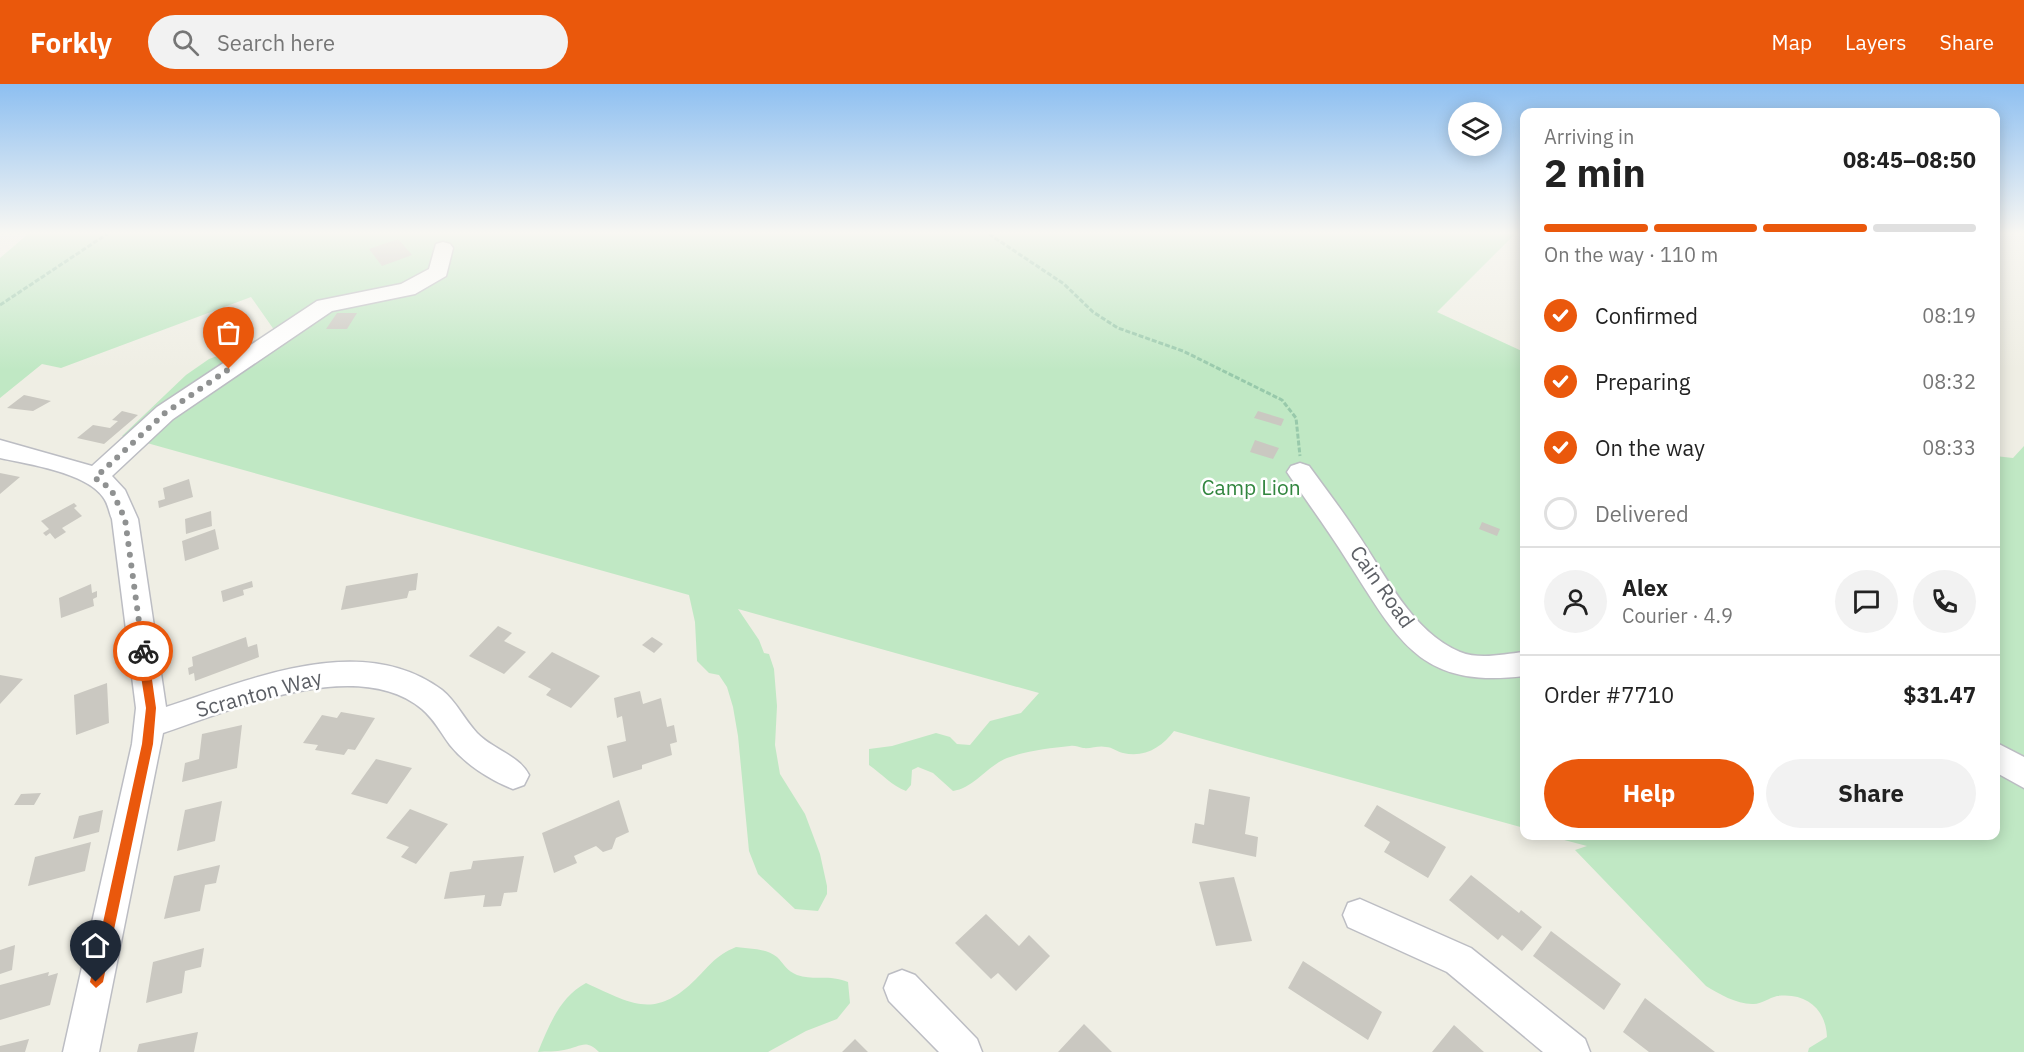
<!DOCTYPE html>
<meta charset="utf-8">
<style>
body{margin:0;font-family:"IBM Plex Sans",sans-serif;background:#f2f2f2;color:#222;height:100vh;display:flex;flex-direction:column;font-size:22px;white-space:nowrap}
*{box-sizing:border-box;margin:0}
p{font-size:20px;color:#767676}
.icon{flex:none;width:33px;height:33px;fill:none;stroke:currentColor;stroke-width:2;stroke-linecap:round;stroke-linejoin:round}
.map{position:relative;flex:1;overflow:hidden}
.drawer{position:absolute;left:1520px;top:24px;width:480px;height:732px;display:flex;flex-direction:column;background:#fff;border-radius:12px;box-shadow:0 3px 15px #0003}
.drawer>*{flex:none}
.buttons{position:absolute;left:1448px;top:18px;display:grid;gap:12px}
.buttons a{display:grid;place-items:center;width:54px;height:54px;border-radius:50%;background:#fff;box-shadow:0 3px 15px #0003;font-size:30px}
.pin{position:absolute;display:grid;place-items:center;width:51px;height:51px;color:#fff;margin:-62px -26px;border-radius:50% 50% 50% 0;rotate:-45deg;box-shadow:0 0 6px #0007}
.pin .icon{rotate:45deg}
.courier{position:absolute;display:grid;place-items:center;width:60px;height:60px;margin:-30px;border:4px solid #ea580c;border-radius:50%;background:#fff;color:#222;box-shadow:0 2px 8px #0007}
.overview em{font-style:normal;font-weight:700}
.overview div{display:flex;flex-direction:column-reverse}
.overview{display:flex;align-items:center;justify-content:space-between;height:102px;padding:0 24px}
h1{font-size:39px;font-weight:700;line-height:45px}
.bar{display:grid;grid-template-columns:repeat(4,1fr);gap:9px 6px;align-content:center;height:72px;padding:0 24px}
.bar i{height:8px;border-radius:4px;background:#e0e0e0}
.bar .on{background:#ea580c}
.bar p{grid-column:span 4}
.line{display:flex;align-items:center;gap:15px;padding:0 24px;border-top:2px solid #e0e0e0}
.line div{flex:1}
.round{display:grid;place-items:center;flex:none;width:63px;height:63px;border-radius:32px;background:#f2f2f2}
ol{padding:0 24px;list-style:none}
li{display:flex;align-items:center;gap:18px;height:66px}
li p{margin-inline-start:auto}
li .icon{padding:6px;border-radius:50%;background:#ea580c;color:#fff;stroke-width:4}
li:last-child{color:#767676}
li i{width:33px;height:33px;border:3px solid #e0e0e0;border-radius:50%}
.action{display:flex;gap:12px;margin-top:auto;padding:12px 24px}
.action a{flex:1;height:69px;border-radius:36px;background:#ea580c;color:#fff;font-size:24px;font-weight:700;line-height:69px;text-align:center}
.action a+a{background:#f2f2f2;color:#222}
header{display:flex;align-items:center;gap:36px;box-sizing:border-box;height:84px;padding:0 30px;background:#ea580c;color:#fff}
header strong{font-size:28px}
nav{display:flex;gap:33px;margin-inline-start:auto;font-size:21px}
.search{width:420px;height:54px;background:#f2f2f2;display:flex;align-items:center;gap:15px;box-sizing:border-box;padding:0 21px;border-radius:33px;color:#767676;font-size:22px}
.map>svg:first-child{display:block}
</style>
<header>
<strong>Forkly</strong>
<div class="search"><svg class="icon" aria-label="search" viewBox="0 0 24 24"><circle cx="10" cy="10" r="6"/><path d="M15 15l6 6"/></svg>Search here</div>
<nav><a>Map</a><a>Layers</a><a>Share</a></nav>
</header>
<div class="map">
<svg width="2024" height="968" viewBox="0 0 2024 968">
<rect width="100%" height="100%" fill="#efeee4"/>
<path fill="#c0e8c4" d="M28 150H1515L1437 228 1524 268V744L1174 647C1162 663 1145 674 1123 669 1118 668 1112 663 1106 663 1099 661 1091 665 1083 664 1078 663 1075 661 1070 662 1050 664 1026 667 1007 674 987 682 974 704 953 707L933 689 918 683 912 686 911 701 906 707C892 702 882 690 869 681V665L892 662 936 649 950 653 957 660 970 661 990 637 1021 629 1039 609 738 525 759 556 764 569 769 570 774 585 777 622 775 661 780 690 805 730 820 770 827 802V810L818 827 795 825 758 790 749 767 738 652 733 623 727 603 719 591 709 589 697 577 695 538 689 511 122 352 186 291 209 275 277 250 251 213 61 284 42 280 0 314V174Z
M2024 362V968H1808L1809 964 1827 953C1826 925 1806 908 1777 912 1769 914 1761 920 1754 920 1738 921 1719 910 1706 902L1575 766 1587 762 1549 752H1995V372L2013 374Z
M736 863C749 865 766 864 777 873 784 880 787 887 797 891 814 897 829 890 848 898L850 919 837 935 806 947 768 968H599C586 954 580 963 564 966 556 968 546 967 538 968 549 941 560 913 586 899 632 920 655 936 696 895 711 880 715 872 736 863Z"/>
<path fill="#cac8c1" d="M398 155 412 171 382 182 369 165Z
M337 229H357L347 245H326Z
M24 311 51 317 33 327 7 324Z
M122 327 138 331 104 360 77 354 93 341 110 344 118 337 112 336Z
M1258 327 1284 335 1281 342 1254 334Z
M1255 356 1279 364 1273 375 1250 368Z
M0 389 20 393 0 410Z
M189 395 193 413 159 424 158 417 165 415 163 404Z
M74 419 77 422 74 424 82 432 62 444 66 448 55 455 50 449 46 452 43 449 49 445 41 437Z
M211 427 212 442 186 450 185 435Z
M1482 438 1500 445 1497 452 1479 445Z
M215 445 219 465 185 477 182 457Z
M418 489 416 506 409 507 407 514 341 526 346 502Z
M252 497 253 503 243 506 244 511 223 518 221 507Z
M91 500 92 509 97 507V513L93 515 94 522 61 534 59 514Z
M498 542 512 549 504 557 526 568 504 590 469 572Z
M246 553 248 563 257 560 259 573 195 597 194 589 189 591 188 584 193 582 192 573Z
M652 553 663 560 654 569 642 561Z
M552 568 600 592 571 624 546 611 551 605 528 593Z
M0 591 23 595 0 620Z
M107 599 109 639 76 651 74 611Z
M640 607 643 620 661 614 667 643 674 641 677 658 670 660 672 671 642 681V685L613 694 607 662 626 657 622 632 617 634 614 614Z
M341 628 375 634 355 666 348 665 344 671 315 666 318 661 303 659 322 631 337 634Z
M242 641 237 684 182 698 185 679 199 675 202 650Z
M376 675 412 684 387 720 351 710Z
M1209 705 1250 713 1245 750 1258 753 1256 773 1192 759 1195 739 1204 741Z
M41 709 34 721H14L21 710Z
M619 716 629 748 616 754 612 765 603 768 596 762 574 772 577 779 554 789 542 749Z
M222 717 215 757 177 767 185 726Z
M1377 721 1446 763 1428 794 1384 768 1390 758 1364 742Z
M410 725 448 740 416 780 401 773 409 763 386 754Z
M103 726 99 748 73 755 79 732Z
M91 758 85 787 28 802 35 773Z
M524 772 517 808 504 809 501 822 483 823 485 811 444 815 450 788 471 785 473 777Z
M220 781 216 799 205 801 200 827 164 835 174 792Z
M1471 791 1519 829 1521 826 1542 843 1522 867 1502 851 1498 856 1449 816Z
M1234 793 1252 857 1216 862 1199 798Z
M986 830 1019 862 1029 851 1050 872 1016 907 998 889 991 895 955 859Z
M1551 847 1621 900 1604 926 1533 872Z
M15 861 12 886 0 890V866Z
M204 864 201 883 185 887 182 909 146 919 153 878Z
M1303 877 1382 928 1368 956 1288 904Z
M49 888 48 892 58 889 50 921 0 936V901Z
M1645 914 1715 968H1649L1623 948Z
M1084 940 1112 968H1058Z
M1454 941 1484 968H1432Z
M198 948 194 968H137L139 960Z
M29 955 25 968H0V962Z
M855 955 868 968H842Z"/>
<g fill="none" stroke-linecap="round" stroke-linejoin="round">
<g stroke="#bcbdc3" stroke-width="3">
<path id="minor" d="M443 158 450 160 453 164 446 192 415 210 332 227 173 335 112 392 125 406 138 435 166 623C249 596 362 546 442 606 456 617 464 635 477 649 492 665 519 671 529 691L524 701 513 705C490 696 465 680 450 661 441 649 434 635 422 625 357 571 232 626 163 649L99 968H63L132 660 136 624 112 435C109 428 108 419 103 413 87 389 28 380 0 374V356L92 382 157 323 317 217 401 200 429 185 436 160Z
M1300 379 1309 382C1325 404 1342 426 1357 449 1385 490 1412 548 1460 568 1480 576 1504 570 1524 568V592C1420 605 1398 556 1348 478 1330 449 1310 422 1291 394L1287 388 1291 382Z
M1995 658 2024 673V704L1995 688Z
M1360 815 1471 864 1585 955 1590 968H1543L1447 888 1348 843 1343 831 1348 819Z
M902 886 915 891 977 955 982 968H939L889 917 884 904 889 891Z"/>
</g>
<path stroke="#98c9ab" stroke-width="3" stroke-dasharray="5 2" stroke-linecap="butt" d="M989 150 1064 200 1093 228 1118 244 1183 267 1282 316 1296 334 1300 372
M0 221 107 150"/>
<use href="#minor" fill="#fff" fill-rule="evenodd"/>
</g>
<linearGradient id="sky" x2="0" y2="1"><stop stop-color="#8dbff1"/><stop offset="0.52" stop-color="#f8f7f3"/><stop offset="1" stop-color="#f8f7f3" stop-opacity="0"/></linearGradient>
<rect width="2024" height="286" fill="url(#sky)"/>
<path fill="#ea580c" d="M143 563 148 567 156 624 153 660 103 898 96 904 90 898 142 660 146 624 137 567Z"/>
<g fill="none" stroke-linecap="round" stroke-linejoin="round">
<path stroke="#8f9191" stroke-width="6" stroke-dasharray="0 10.8" d="M143 567 125 435 111 405 95 394 165 329 229 285"/>
</g>
<g text-anchor="middle" stroke-width="5" stroke-linejoin="round" paint-order="stroke">
<g font-size="21" fill="#32863f" stroke="#fff">
<text x="1251" y="411">Camp Lion</text>
</g>
<g font-size="21" fill="#5c5f65" stroke="#fff">
<text transform="translate(1382 503) rotate(55)" y="7">Cain Road</text>
<text transform="translate(259 610) rotate(-15)" y="7">Scranton Way</text>
</g>
</g>
</svg>
<div class="buttons">
<a><svg class="icon" aria-label="layers" viewBox="0 0 24 24"><path d="M12 4l9 5-9 5-9-5zM3 14l9 5 9-5"/></svg></a>
</div>
<div class="pin" style="left:229px;top:285px;background:#ea580c"><svg class="icon" aria-label="bag" viewBox="0 0 24 24"><path d="M5 8h14l-1 12H6zM9 8a3 3 0 0 1 6 0"/></svg></div>
<div class="pin" style="left:96px;top:898px;background:#1f2937"><svg class="icon" aria-label="home" viewBox="0 0 24 24"><path d="M3 11l9-7 9 7M6 9v11h12V9"/></svg></div>
<div class="courier" style="left:143px;top:567px"><svg class="icon" aria-label="bike" viewBox="0 0 24 24"><circle cx="6" cy="16" r="4"/><circle cx="18" cy="16" r="4"/><path d="M6 16l4-8h5l3 8M10 8l3 8H6M13 5h3"/></svg></div>
<section class="drawer">
<div class="overview"><div><h1>2 min</h1><p>Arriving in</p></div><em>08:45–08:50</em></div>
<div class="bar"><i class="on"></i><i class="on"></i><i class="on"></i><i></i><p>On the way · 110 m</p></div>
<ol>
<li><svg class="icon" aria-label="check" viewBox="0 0 24 24"><path d="M5 12l5 5 9-10"/></svg>Confirmed<p>08:19</p></li>
<li><svg class="icon" aria-label="check" viewBox="0 0 24 24"><path d="M5 12l5 5 9-10"/></svg>Preparing<p>08:32</p></li>
<li><svg class="icon" aria-label="check" viewBox="0 0 24 24"><path d="M5 12l5 5 9-10"/></svg>On the way<p>08:33</p></li>
<li><i></i>Delivered</li>
</ol>
<div class="line" style="height:108px"><a class="round"><svg class="icon" aria-label="person" viewBox="0 0 24 24"><circle cx="12" cy="8" r="4"/><path d="M4 21q1-7 8-7t8 7"/></svg></a><div><b>Alex</b><p>Courier · 4.9</p></div><a class="round"><svg class="icon" aria-label="chat" viewBox="0 0 24 24"><path d="M4 5h16v11H9l-5 4z"/></svg></a><a class="round"><svg class="icon" aria-label="phone" viewBox="0 0 24 24"><path d="M5 4h4l2 5-3 2q2 4 5 5l2-3 5 2v4C11 20 4 13 5 4z"/></svg></a></div>
<div class="line" style="height:78px"><div>Order #7710</div><b>$31.47</b></div>
<div class="action"><a>Help</a><a>Share</a></div>
</section>
</div>
